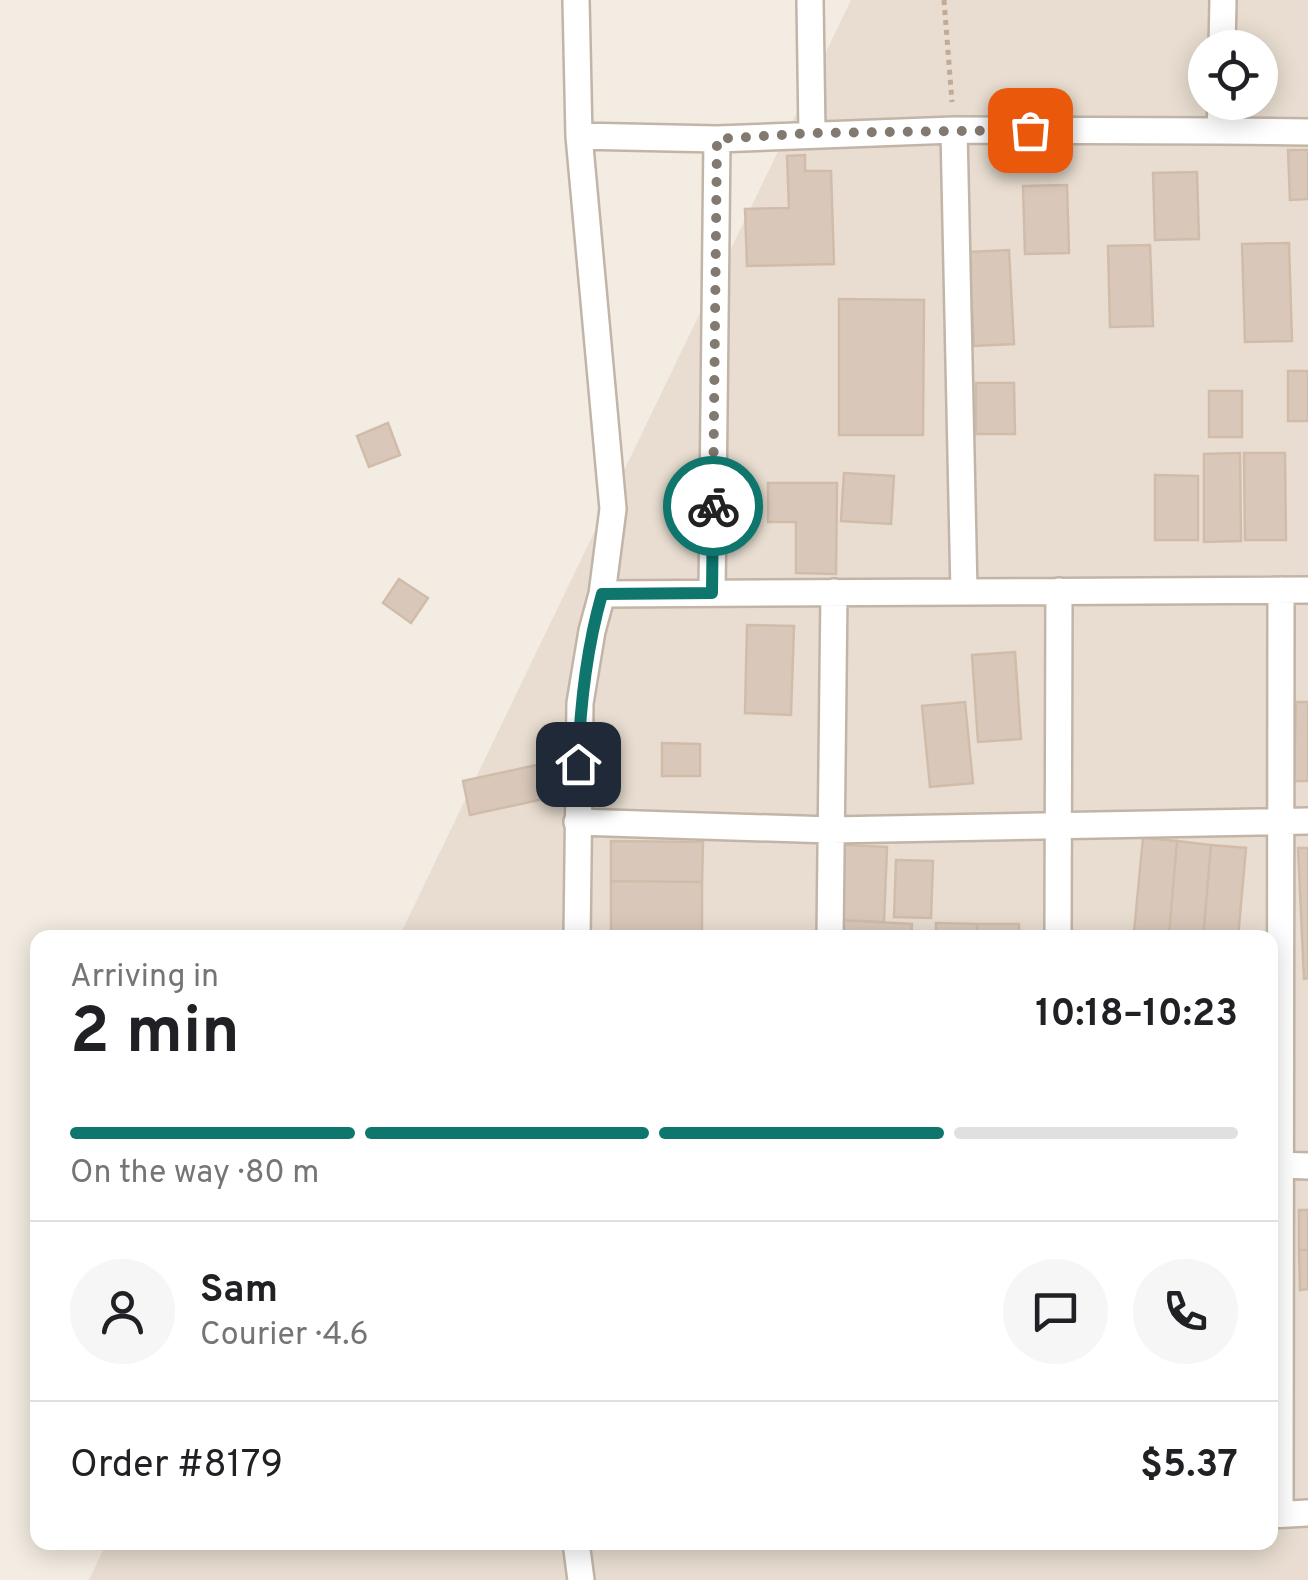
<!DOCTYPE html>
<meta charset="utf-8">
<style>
body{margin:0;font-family:Overpass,sans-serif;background:#f6f6f6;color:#202124;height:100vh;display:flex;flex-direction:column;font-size:38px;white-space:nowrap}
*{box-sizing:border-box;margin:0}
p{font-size:32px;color:#757577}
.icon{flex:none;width:55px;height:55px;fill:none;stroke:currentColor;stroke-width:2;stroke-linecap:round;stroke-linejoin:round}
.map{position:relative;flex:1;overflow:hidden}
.sheet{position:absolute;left:30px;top:930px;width:1248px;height:620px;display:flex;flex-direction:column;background:#fff;border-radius:20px;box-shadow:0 5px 25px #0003}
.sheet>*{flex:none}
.fabs{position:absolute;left:1188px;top:30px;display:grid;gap:20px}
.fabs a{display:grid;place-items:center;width:90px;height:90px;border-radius:50%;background:#fff;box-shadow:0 5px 25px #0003;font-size:50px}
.pin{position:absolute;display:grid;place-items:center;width:85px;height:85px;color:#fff;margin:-42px;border-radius:20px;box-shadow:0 5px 15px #0006}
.courier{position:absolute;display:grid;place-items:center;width:100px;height:100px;margin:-50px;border:8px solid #0f766e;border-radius:50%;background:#fff;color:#222;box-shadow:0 2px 12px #0007}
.overview em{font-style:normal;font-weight:700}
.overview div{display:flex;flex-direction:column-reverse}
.overview{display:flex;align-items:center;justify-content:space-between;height:170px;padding:0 40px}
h1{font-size:65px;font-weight:700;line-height:75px}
.bar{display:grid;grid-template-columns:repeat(4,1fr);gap:15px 10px;align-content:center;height:120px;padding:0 40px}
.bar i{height:12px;border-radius:8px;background:#e0e0e0}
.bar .current{background:#0f766e}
.bar p{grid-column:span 4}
.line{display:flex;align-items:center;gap:25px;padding:0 40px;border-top:2px solid #e0e0e0}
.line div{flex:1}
.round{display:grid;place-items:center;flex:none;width:105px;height:105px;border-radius:52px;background:#f6f6f6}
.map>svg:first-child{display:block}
</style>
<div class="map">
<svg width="1308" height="1580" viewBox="0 0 1308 1580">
<rect width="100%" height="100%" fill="#f3ece2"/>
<path fill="#e8ddd0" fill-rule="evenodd" d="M851 0H1308V1580H89L107 1542H1270V938L399 937ZM1205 48H1260V102H1205Z"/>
<path fill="#d9c8ba" stroke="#d1bcaa" stroke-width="2.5" d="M1288 150H1308V199L1290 200Z
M805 155V171H831L834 264 747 266 745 209 789 208 787 156Z
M1197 172 1199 239 1155 240 1153 173Z
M1067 185 1069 253 1025 254 1023 186Z
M1289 243 1292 341 1245 342 1242 244Z
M1150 245 1153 326 1110 327 1108 246Z
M1009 250 1014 344 974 346 969 252Z
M839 299 924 300 923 435H839Z
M1288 371H1308V421H1288Z
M976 383H1014L1015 434H976Z
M1209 391H1242V437H1209Z
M388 423 400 455 369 467 357 436Z
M1240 453 1241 541 1204 542V454Z
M1244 453H1285L1286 540H1245Z
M844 473 894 476 891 524 841 521Z
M1155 475 1198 476V540H1155Z
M768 483H837L836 574 796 573V522H768Z
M399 579 428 598 411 623 383 603Z
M747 625 794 626 791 715 745 713Z
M1015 652 1021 739 978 742 972 655Z
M965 702 973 783 930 787 922 706Z
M1296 702H1308V781H1294Z
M662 743 700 744V776H662Z
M541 764 548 798 470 815 463 781Z
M1143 838 1177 841 1169 935 1134 932Z
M611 841 703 842 702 882 611 881Z
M1177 841 1211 845 1203 938 1169 935Z
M844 845 887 847 884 922 841 920Z
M1211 845 1246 848 1238 938H1203Z
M1298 848H1308V978L1304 979Z
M896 860 933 861 931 918 894 917Z
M611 881 702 882V938H611Z
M841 920 912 924 911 938H840Z
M936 923 977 924V938H936Z
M977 924H1019V938H977Z
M751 932 796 933V938H751Z
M1299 1210H1308V1250H1299Z
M1299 1250H1308V1289L1300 1290Z"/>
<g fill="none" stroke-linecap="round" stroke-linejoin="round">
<g stroke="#c2b5a7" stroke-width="30">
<path id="street" d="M576 0 579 136 613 509 602 594 592 631 580 703 577 938
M810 0 812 133
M1222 48 1223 0
M1221 102 1220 131 1308 132
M954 130 964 592
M579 136 717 139 954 130 1220 131
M712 593 717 139
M602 594 1308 590
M577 822 831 830 1308 821
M830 938 834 592
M1058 938 1059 591
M1280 1165 1308 1166
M1280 1514 1281 590
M1270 1515 1308 1513
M576 1542 581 1580"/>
</g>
<path stroke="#c2ab94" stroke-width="5" stroke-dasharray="5 5" stroke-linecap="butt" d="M944 0 952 102"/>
<use href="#street" stroke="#fff" stroke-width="25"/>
</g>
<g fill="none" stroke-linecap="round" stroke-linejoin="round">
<path stroke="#827970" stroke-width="10" stroke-dasharray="0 18" d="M713 506 717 139 812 133 1030 130"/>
<path stroke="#0f766e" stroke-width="12" d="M578 764C580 705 586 650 602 594L712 593 713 506"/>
</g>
</svg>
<div class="fabs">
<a><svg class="icon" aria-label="locate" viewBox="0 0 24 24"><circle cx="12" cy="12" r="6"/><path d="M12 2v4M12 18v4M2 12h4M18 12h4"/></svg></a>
</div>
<div class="pin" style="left:1030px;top:130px;background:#ea580c"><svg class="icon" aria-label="bag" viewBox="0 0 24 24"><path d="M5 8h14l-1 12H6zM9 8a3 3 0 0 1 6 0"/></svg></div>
<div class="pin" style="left:578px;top:764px;background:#1f2937"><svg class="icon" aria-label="home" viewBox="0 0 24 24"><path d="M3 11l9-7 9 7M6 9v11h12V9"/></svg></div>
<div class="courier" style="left:713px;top:506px"><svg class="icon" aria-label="bike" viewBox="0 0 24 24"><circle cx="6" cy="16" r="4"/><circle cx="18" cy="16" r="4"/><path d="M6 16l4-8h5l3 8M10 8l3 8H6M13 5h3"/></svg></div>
<section class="sheet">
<div class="overview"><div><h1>2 min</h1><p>Arriving in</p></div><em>10:18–10:23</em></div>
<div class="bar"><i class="current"></i><i class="current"></i><i class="current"></i><i></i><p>On the way · 80 m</p></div>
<div class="line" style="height:180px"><a class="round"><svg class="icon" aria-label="person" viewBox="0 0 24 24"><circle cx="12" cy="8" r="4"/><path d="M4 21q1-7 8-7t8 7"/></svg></a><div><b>Sam</b><p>Courier · 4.6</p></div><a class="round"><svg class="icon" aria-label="chat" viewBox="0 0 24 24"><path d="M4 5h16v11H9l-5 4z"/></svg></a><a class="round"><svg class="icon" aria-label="phone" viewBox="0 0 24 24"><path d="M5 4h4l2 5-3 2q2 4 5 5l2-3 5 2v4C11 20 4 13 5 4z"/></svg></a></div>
<div class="line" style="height:130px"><div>Order #8179</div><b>$5.37</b></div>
</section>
</div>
